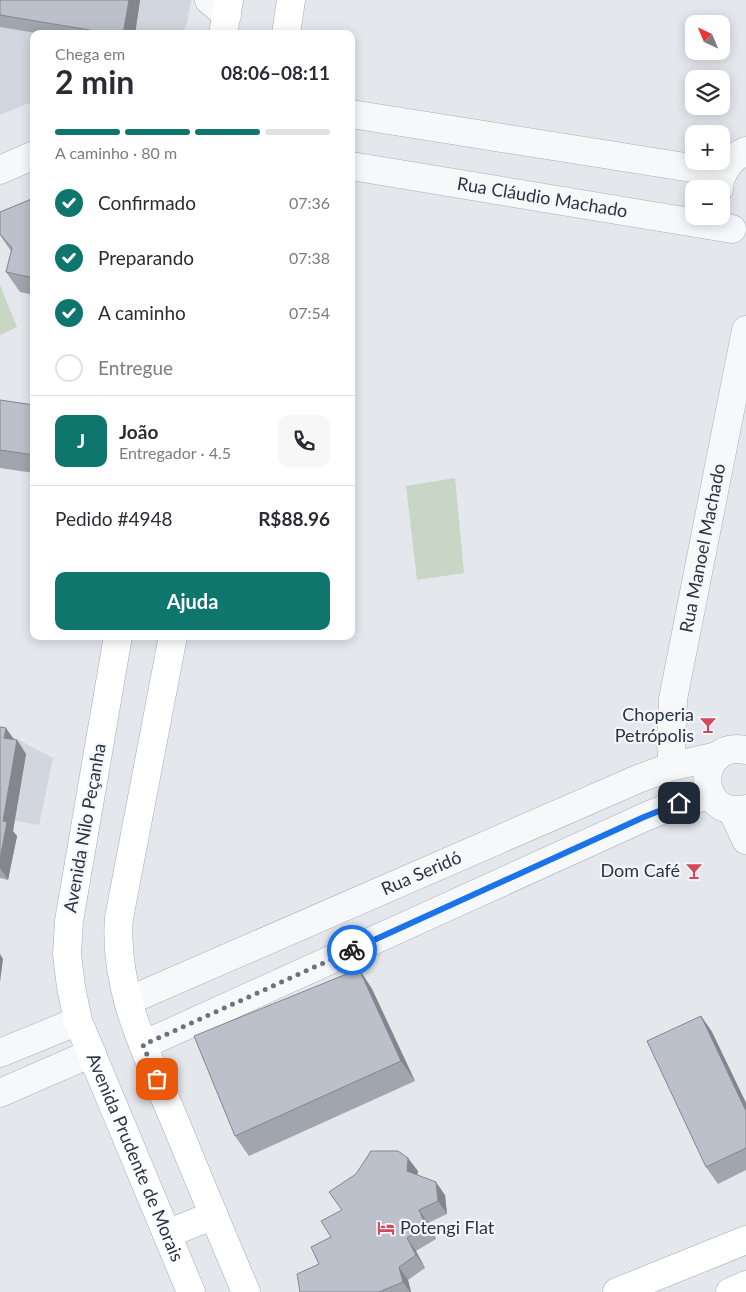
<!DOCTYPE html>
<html lang="pt">
<meta charset="utf-8">
<style>
body{margin:0;font-family:Lato,sans-serif;background:#f7f7f7;color:#2b2b33;height:100vh;display:flex;flex-direction:column;font-size:19px;white-space:nowrap}
*{box-sizing:border-box;margin:0}
p{font-size:16px;color:#7c7c81}
.icon{flex:none;width:28px;height:28px;fill:none;stroke:currentColor;stroke-width:2;stroke-linecap:round;stroke-linejoin:round}
.map{position:relative;flex:1;overflow:hidden}
.panel{position:absolute;left:30px;top:30px;width:325px;height:610px;display:flex;flex-direction:column;background:#fff;border-radius:10px;box-shadow:0 2px 12px #0003}
.panel>*{flex:none}
.needle{width:32px;rotate:316deg}
.fabs{position:absolute;left:685px;top:15px;display:grid;gap:10px}
.fabs a{display:grid;place-items:center;width:45px;height:45px;border-radius:10px;background:#fff;box-shadow:0 2px 12px #0003;font-size:25px}
.pin{position:absolute;display:grid;place-items:center;width:42px;height:42px;color:#fff;margin:-21px;border-radius:10px;box-shadow:0 2px 8px #0006}
.courier{position:absolute;display:grid;place-items:center;width:50px;height:50px;margin:-25px;border:4px solid #1a73e8;border-radius:50%;background:#fff;color:#222;box-shadow:0 1px 6px #0007}
.headline em{font-style:normal;font-weight:700}
.headline div{display:flex;flex-direction:column-reverse}
.headline{display:flex;align-items:center;justify-content:space-between;height:85px;padding:0 25px}
h1{font-size:32px;font-weight:700;line-height:38px}
.bar{display:grid;grid-template-columns:repeat(4,1fr);gap:8px 5px;align-content:center;height:60px;padding:0 25px}
.bar i{height:6px;border-radius:4px;background:#e1e1e2}
.bar .selected{background:#0f766e}
.bar p{grid-column:span 4}
.line{display:flex;align-items:center;gap:12px;padding:0 25px;border-top:1px solid #e1e1e2}
.line div{flex:1}
.round{display:grid;place-items:center;flex:none;width:52px;height:52px;border-radius:10px;background:#f7f7f7}
ol{padding:0 25px;list-style:none}
li{display:flex;align-items:center;gap:15px;height:55px}
li p{margin-inline-start:auto}
li .icon{padding:5px;border-radius:50%;background:#0f766e;color:#fff;stroke-width:4}
li:last-child{color:#7c7c81}
li i{width:28px;height:28px;border:2px solid #e1e1e2;border-radius:50%}
.button{display:flex;gap:10px;margin-top:auto;padding:10px 25px}
.button a{flex:1;height:58px;border-radius:10px;background:#0f766e;color:#fff;font-size:20px;font-weight:700;line-height:58px;text-align:center}
.map>svg:first-child{display:block}
</style>
<div class="map">
<svg width="746" height="1292" viewBox="0 0 746 1292">
<rect width="100%" height="100%" fill="#e4e7ec"/>
<path fill="#d2d6de" d="M0 0H191L187 23 182 34H34V101L0 115Z
M0 730 53 758 39 825 0 818Z"/>
<path fill="#c9d6c5" d="M0 285 17 327 0 335Z
M455 478 464 573 417 580 406 486Z"/>
<g fill="none" stroke-linecap="round" stroke-linejoin="round">
<g stroke="#a9aeb7" stroke-width="29">
<g id="minor">
<path d="M209 0 227 15"/>
<path d="M351 114 723 173"/>
<path id="s1" d="M351 166 732 229"/>
<path d="M0 170 34 155"/>
<path d="M719 189C720 173 731 157 746 151"/>
<path d="M746 750C695 739 694 820 746 809"/>
<path id="s2" d="M673 766 671 745 673 699 746 330"/>
<path d="M732 810 746 840"/>
<path id="s3" d="M128 1001 638 779 673 766 718 756"/>
<path d="M143 1045 645 817 679 803 711 795"/>
<path d="M0 1053 78 1021"/>
<path d="M0 1093 92 1053"/>
</g>
</g>
<g stroke="#a3abb8" stroke-width="29">
<g id="major">
<path d="M223 34 229 0"/>
<path d="M286 34 291 0"/>
<path id="s4" d="M118 636 69 921 67 954 71 987 78 1021 191 1292"/>
<path d="M173 636 119 918C113 991 149 1058 176 1124 199 1180 222 1236 246 1292"/>
<path d="M167 1234 214 1215"/>
<path d="M617 1292 746 1240"/>
<path d="M730 1292 746 1285"/>
</g>
</g>
<use href="#minor" stroke="#f7f8fa" stroke-width="28"/>
<use href="#major" stroke="#fff" stroke-width="28"/>
</g>
<path fill="#a1a5ae" d="M0 0H140L135 34H42L0 27Z
M34 198V295L20 292 6 272 11 251 0 235V212Z
M0 400 34 405V473L0 468Z
M0 727 15 740H17L26 754 13 831 17 836 8 880 0 878Z
M359 969 372 989 415 1081 249 1156 235 1136Z
M701 1016 712 1032 746 1103V1170L718 1184 706 1167Z
M418 1171 417 1175 445 1195 447 1214 428 1223 436 1239 416 1251 425 1268 408 1280 411 1292H300L319 1264 331 1237 342 1210 329 1192Z"/>
<path fill="#83868d" d="M129 0H140L135 34H123Z
M6 728 15 741 4 738Z
M17 740 26 754 13 831 17 836 8 880 0 868V859L3 821Z
M0 954 3 959 0 982Z
M359 969 372 989 415 1081 401 1061Z
M701 1016 712 1032 746 1103V1111Z
M408 1158 418 1171 416 1184 407 1171Z
M436 1182 445 1195 447 1214 438 1201Z
M419 1210 428 1223 436 1239 426 1226Z
M407 1238 416 1251 425 1268 416 1255Z
M399 1267 408 1280 411 1292H410L403 1282Z"/>
<path fill="#bbc0ca" stroke="#83868d" d="M0 0H129L123 34H113L0 15Z
M34 198V278L6 272 12 248 0 234V212Z
M0 400 34 405V455L0 450Z
M0 727 6 728 4 738 17 740 3 821 7 822 0 859Z
M359 969 401 1061 235 1136 194 1036Z
M701 1016 746 1111V1148L706 1167 647 1041Z
M371 1151H398L408 1158 407 1171 436 1182 438 1201 419 1210 426 1226 407 1238 416 1255 399 1267 403 1282 379 1292H300L297 1274 319 1264 311 1247 331 1237 321 1221 342 1210 329 1192 356 1174Z"/>
<g fill="none" stroke-linecap="round" stroke-linejoin="round">
<path stroke="#6c737f" stroke-width="5" stroke-dasharray="0 9" d="M157 1079 143 1045 352 950"/>
<path stroke="#1a73e8" stroke-width="6" d="M352 950 644 817 679 803"/>
</g>
<defs>
<g id="bar-bare" transform="scale(1.35)"><path d="M-6-5H6L.8 .8V4.5H3.5V6h-7V4.5H-.8V.8Z" fill="#d1495b" stroke="#f4f6f9" stroke-width="2.5" paint-order="stroke"/></g>
<g id="hotel-bare" transform="scale(1.35)"><path d="M-6-4.5h1.5V1H6V5H4.5V3h-9V5H-6ZM-4 0a1.8 1.8 0 1 1 3.6 0ZM.5 0V-2.5h3Q6-2.5 6 0Z" fill="#d1495b" stroke="#f4f6f9" stroke-width="2.5" paint-order="stroke"/></g>
</defs>
<g fill-rule="evenodd">
<use href="#bar-bare" x="708" y="725"/>
<use href="#bar-bare" x="694" y="871"/>
<use href="#hotel-bare" x="386" y="1228"/>
</g>
<g text-anchor="middle" stroke-width="4.5" stroke-linejoin="round" paint-order="stroke">
<g font-size="18" fill="#2b3445" stroke="#f4f6f9">
<text dy="6" stroke="none"><textPath href="#s1" startOffset="194">Rua Cláudio Machado</textPath></text>
<text dy="6" stroke="none"><textPath href="#s2" startOffset="221">Rua Manoel Machado</textPath></text>
<text transform="translate(85 828) rotate(-80)" y="6">Avenida Nilo Peçanha</text>
<text dy="6" stroke="none"><textPath href="#s3" startOffset="320">Rua Seridó</textPath></text>
<text dy="6" stroke="none"><textPath href="#s4" startOffset="538">Avenida Prudente de Morais</textPath></text>
</g>
<g font-size="18" fill="#2b3445" stroke="#f4f6f9" text-anchor="end">
<text x="694" y="721">Choperia<tspan x="694" dy="21">Petrópolis</tspan></text>
<text x="680" y="877">Dom Café</text>
<text x="400" y="1234" text-anchor="start">Potengi Flat</text>
</g>
</g>
</svg>
<div class="fabs">
<a><svg class="needle" viewBox="-14 -14 28 28"><path d="M0-13l5 13h-10z" fill="#e53935"/><path d="M0 13l5-13h-10z" fill="#7c7c81"/></svg></a>
<a><svg class="icon" aria-label="layers" viewBox="0 0 24 24"><path d="M12 4l9 5-9 5-9-5zM3 14l9 5 9-5"/></svg></a>
<a>+</a>
<a>−</a>
</div>
<div class="pin" style="left:157px;top:1079px;background:#ea580c"><svg class="icon" aria-label="bag" viewBox="0 0 24 24"><path d="M5 8h14l-1 12H6zM9 8a3 3 0 0 1 6 0"/></svg></div>
<div class="pin" style="left:679px;top:803px;background:#1f2937"><svg class="icon" aria-label="home" viewBox="0 0 24 24"><path d="M3 11l9-7 9 7M6 9v11h12V9"/></svg></div>
<div class="courier" style="left:352px;top:950px"><svg class="icon" aria-label="bike" viewBox="0 0 24 24"><circle cx="6" cy="16" r="4"/><circle cx="18" cy="16" r="4"/><path d="M6 16l4-8h5l3 8M10 8l3 8H6M13 5h3"/></svg></div>
<section class="panel">
<div class="headline"><div><h1>2 min</h1><p>Chega em</p></div><em>08:06–08:11</em></div>
<div class="bar"><i class="selected"></i><i class="selected"></i><i class="selected"></i><i></i><p>A caminho · 80 m</p></div>
<ol>
<li><svg class="icon" aria-label="check" viewBox="0 0 24 24"><path d="M5 12l5 5 9-10"/></svg>Confirmado<p>07:36</p></li>
<li><svg class="icon" aria-label="check" viewBox="0 0 24 24"><path d="M5 12l5 5 9-10"/></svg>Preparando<p>07:38</p></li>
<li><svg class="icon" aria-label="check" viewBox="0 0 24 24"><path d="M5 12l5 5 9-10"/></svg>A caminho<p>07:54</p></li>
<li><i></i>Entregue</li>
</ol>
<div class="line" style="height:90px"><b class="round" style="background:#0f766e;color:#fff">J</b><div><b>João</b><p>Entregador · 4.5</p></div><a class="round"><svg class="icon" aria-label="phone" viewBox="0 0 24 24"><path d="M5 4h4l2 5-3 2q2 4 5 5l2-3 5 2v4C11 20 4 13 5 4z"/></svg></a></div>
<div class="line" style="height:65px"><div>Pedido #4948</div><b>R$88.96</b></div>
<div class="button"><a>Ajuda</a></div>
</section>
</div>
